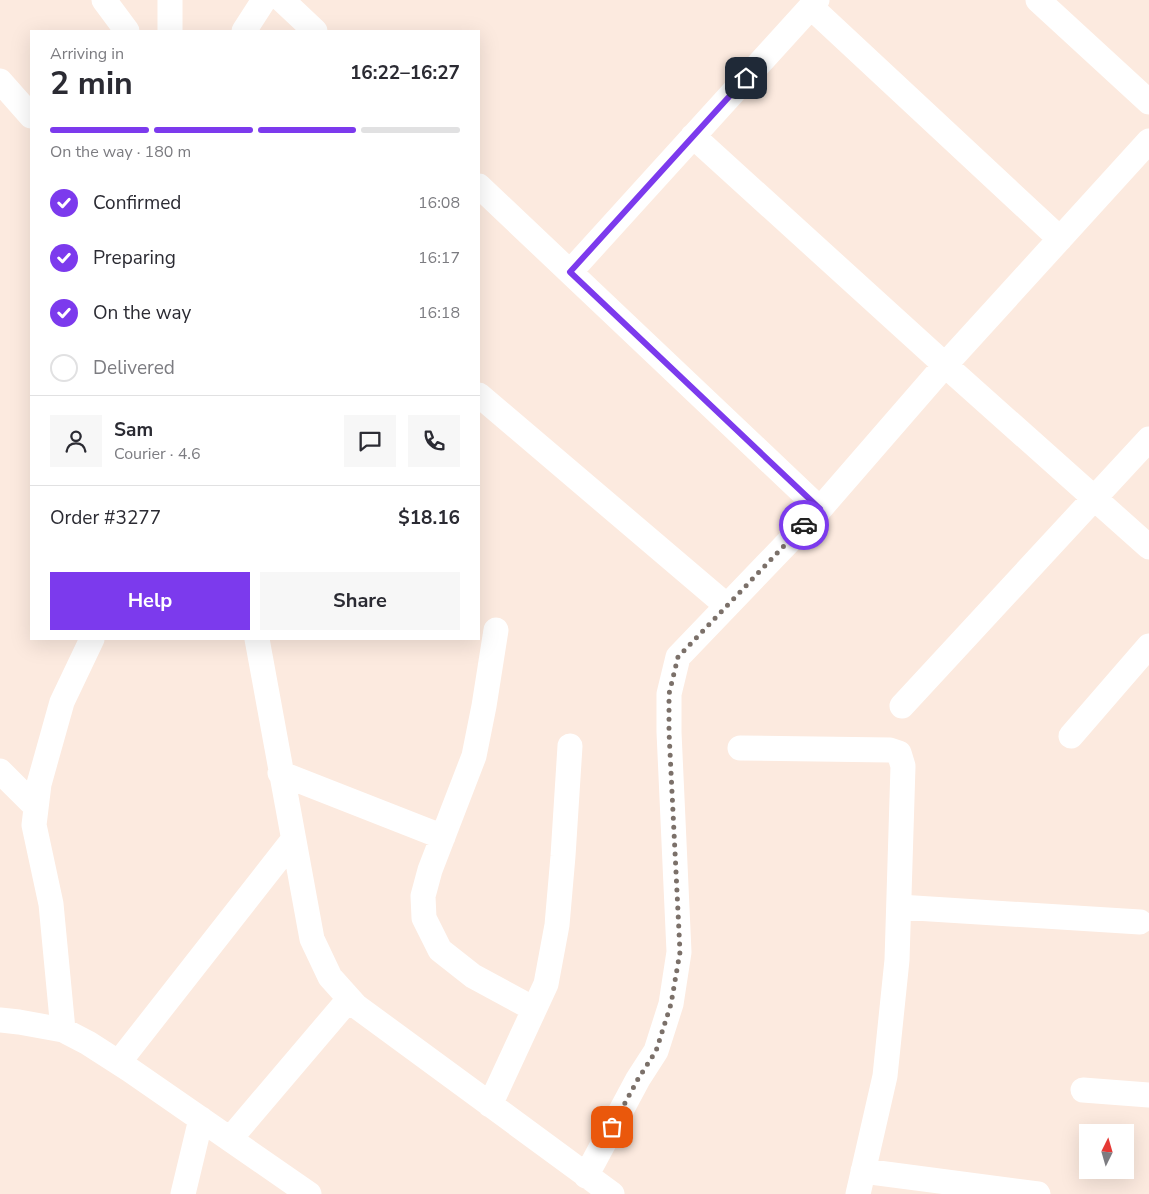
<!DOCTYPE html>
<meta charset="utf-8">
<style>
body{margin:0;font-family:"Nunito Sans",sans-serif;background:#f7f7f7;color:#2b2b33;height:100vh;display:flex;flex-direction:column;font-size:19px;white-space:nowrap}
*{box-sizing:border-box;margin:0}
p{font-size:16px;color:#7c7c81}
.icon{flex:none;width:28px;height:28px;fill:none;stroke:currentColor;stroke-width:2;stroke-linecap:round;stroke-linejoin:round}
.map{position:relative;flex:1;overflow:hidden}
.panel{position:absolute;left:30px;top:30px;width:450px;height:610px;display:flex;flex-direction:column;background:#fff;border-radius:0px;box-shadow:0 5px 20px #0002}
.panel>*{flex:none}
.needle{width:32px;rotate:5deg}
.controls{position:absolute;left:1079px;top:1124px;display:grid;gap:10px}
.controls a{display:grid;place-items:center;width:55px;height:55px;border-radius:0px;background:#fff;box-shadow:0 5px 20px #0002;font-size:25px}
.pin{position:absolute;display:grid;place-items:center;width:42px;height:42px;color:#fff;margin:-21px;border-radius:10px;box-shadow:0 2px 8px #0006}
.courier{position:absolute;display:grid;place-items:center;width:50px;height:50px;margin:-25px;border:4px solid #7c3aed;border-radius:50%;background:#fff;color:#222;box-shadow:0 1px 6px #0007}
.summary em{font-style:normal;font-weight:700}
.summary div{display:flex;flex-direction:column-reverse}
.summary{display:flex;align-items:center;justify-content:space-between;height:85px;padding:0 20px}
h1{font-size:32px;font-weight:700;line-height:38px}
.bar{display:grid;grid-template-columns:repeat(4,1fr);gap:8px 5px;align-content:center;height:60px;padding:0 20px}
.bar i{height:6px;border-radius:4px;background:#e1e1e2}
.bar .active{background:#7c3aed}
.bar p{grid-column:span 4}
.line{display:flex;align-items:center;gap:12px;padding:0 20px;border-top:1px solid #e1e1e2}
.line div{flex:1}
.round{display:grid;place-items:center;flex:none;width:52px;height:52px;border-radius:0px;background:#f7f7f7}
ol{padding:0 20px;list-style:none}
li{display:flex;align-items:center;gap:15px;height:55px}
li p{margin-inline-start:auto}
li .icon{padding:5px;border-radius:50%;background:#7c3aed;color:#fff;stroke-width:4}
li:last-child{color:#7c7c81}
li i{width:28px;height:28px;border:2px solid #e1e1e2;border-radius:50%}
.action{display:flex;gap:10px;margin-top:auto;padding:10px 20px}
.action a{flex:1;height:58px;border-radius:0px;background:#7c3aed;color:#fff;font-size:20px;font-weight:700;line-height:58px;text-align:center}
.action a+a{background:#f7f7f7;color:#2b2b33}
.map>svg:first-child{display:block}
</style>
<div class="map">
<svg width="1149" height="1194" viewBox="0 0 1149 1194">
<rect width="100%" height="100%" fill="#fceadf"/>
<g fill="none" stroke-linecap="round" stroke-linejoin="round">
<path stroke="#fff" stroke-width="25" d="M104 0 127 31
M170 0V31
M282 0 315 31
M1038 0 1149 102
M811 7 1060 239
M244 31 264 0
M0 81 31 116
M693 136 945 365 1149 547
M479 186 820 509
M570 272 817 0
M479 395 727 606
M496 630 484 706 474 756 430 870 423 896 424 918 440 950 473 976 534 1009
M257 639 312 939 330 977 356 1006 612 1194
M902 706 1149 439
M1071 736 1149 646
M740 748 890 750 899 753 903 766 897 960 885 1076 858 1194
M0 771 36 807
M280 773 443 837
M899 907 1140 922
M0 1020 19 1022 63 1030 88 1043 130 1070 309 1194
M63 1030 51 904 34 825 39 784 62 702 92 639
M119 1062 293 840
M1083 1090 1149 1095
M490 1105 546 984 557 925 563 856 570 746
M230 1139 349 999
M863 1171 1038 1194
M586 1176 638 1079 656 1051 671 1004 679 952 669 732V694L678 657 820 509 945 365 1149 141
M183 1194 201 1119"/>
</g>
<g fill="none" stroke-linecap="round" stroke-linejoin="round">
<path stroke="#7b7069" stroke-width="5" stroke-dasharray="0 9" d="M612 1127 638 1079 656 1051 671 1004 680 952 669 732V694L678 657 804 525"/>
<path stroke="#7c3aed" stroke-width="6" d="M746 78 570 272 820 509 804 525"/>
</g>
</svg>
<div class="controls">
<a><svg class="needle" viewBox="-14 -14 28 28"><path d="M0-13l5 13h-10z" fill="#e53935"/><path d="M0 13l5-13h-10z" fill="#7c7c81"/></svg></a>
</div>
<div class="pin" style="left:612px;top:1127px;background:#ea580c"><svg class="icon" aria-label="bag" viewBox="0 0 24 24"><path d="M5 8h14l-1 12H6zM9 8a3 3 0 0 1 6 0"/></svg></div>
<div class="pin" style="left:746px;top:78px;background:#1f2937"><svg class="icon" aria-label="home" viewBox="0 0 24 24"><path d="M3 11l9-7 9 7M6 9v11h12V9"/></svg></div>
<div class="courier" style="left:804px;top:525px"><svg class="icon" aria-label="car" viewBox="0 0 24 24"><path d="M5 17H2v-5l4-1 3-4h7l3 4 3 1v5h-3M9 17h6M6 11h13"/><circle cx="7" cy="17" r="2"/><circle cx="17" cy="17" r="2"/></svg></div>
<section class="panel">
<div class="summary"><div><h1>2 min</h1><p>Arriving in</p></div><em>16:22–16:27</em></div>
<div class="bar"><i class="active"></i><i class="active"></i><i class="active"></i><i></i><p>On the way · 180 m</p></div>
<ol>
<li><svg class="icon" aria-label="check" viewBox="0 0 24 24"><path d="M5 12l5 5 9-10"/></svg>Confirmed<p>16:08</p></li>
<li><svg class="icon" aria-label="check" viewBox="0 0 24 24"><path d="M5 12l5 5 9-10"/></svg>Preparing<p>16:17</p></li>
<li><svg class="icon" aria-label="check" viewBox="0 0 24 24"><path d="M5 12l5 5 9-10"/></svg>On the way<p>16:18</p></li>
<li><i></i>Delivered</li>
</ol>
<div class="line" style="height:90px"><a class="round"><svg class="icon" aria-label="person" viewBox="0 0 24 24"><circle cx="12" cy="8" r="4"/><path d="M4 21q1-7 8-7t8 7"/></svg></a><div><b>Sam</b><p>Courier · 4.6</p></div><a class="round"><svg class="icon" aria-label="chat" viewBox="0 0 24 24"><path d="M4 5h16v11H9l-5 4z"/></svg></a><a class="round"><svg class="icon" aria-label="phone" viewBox="0 0 24 24"><path d="M5 4h4l2 5-3 2q2 4 5 5l2-3 5 2v4C11 20 4 13 5 4z"/></svg></a></div>
<div class="line" style="height:65px"><div>Order #3277</div><b>$18.16</b></div>
<div class="action"><a>Help</a><a>Share</a></div>
</section>
</div>
